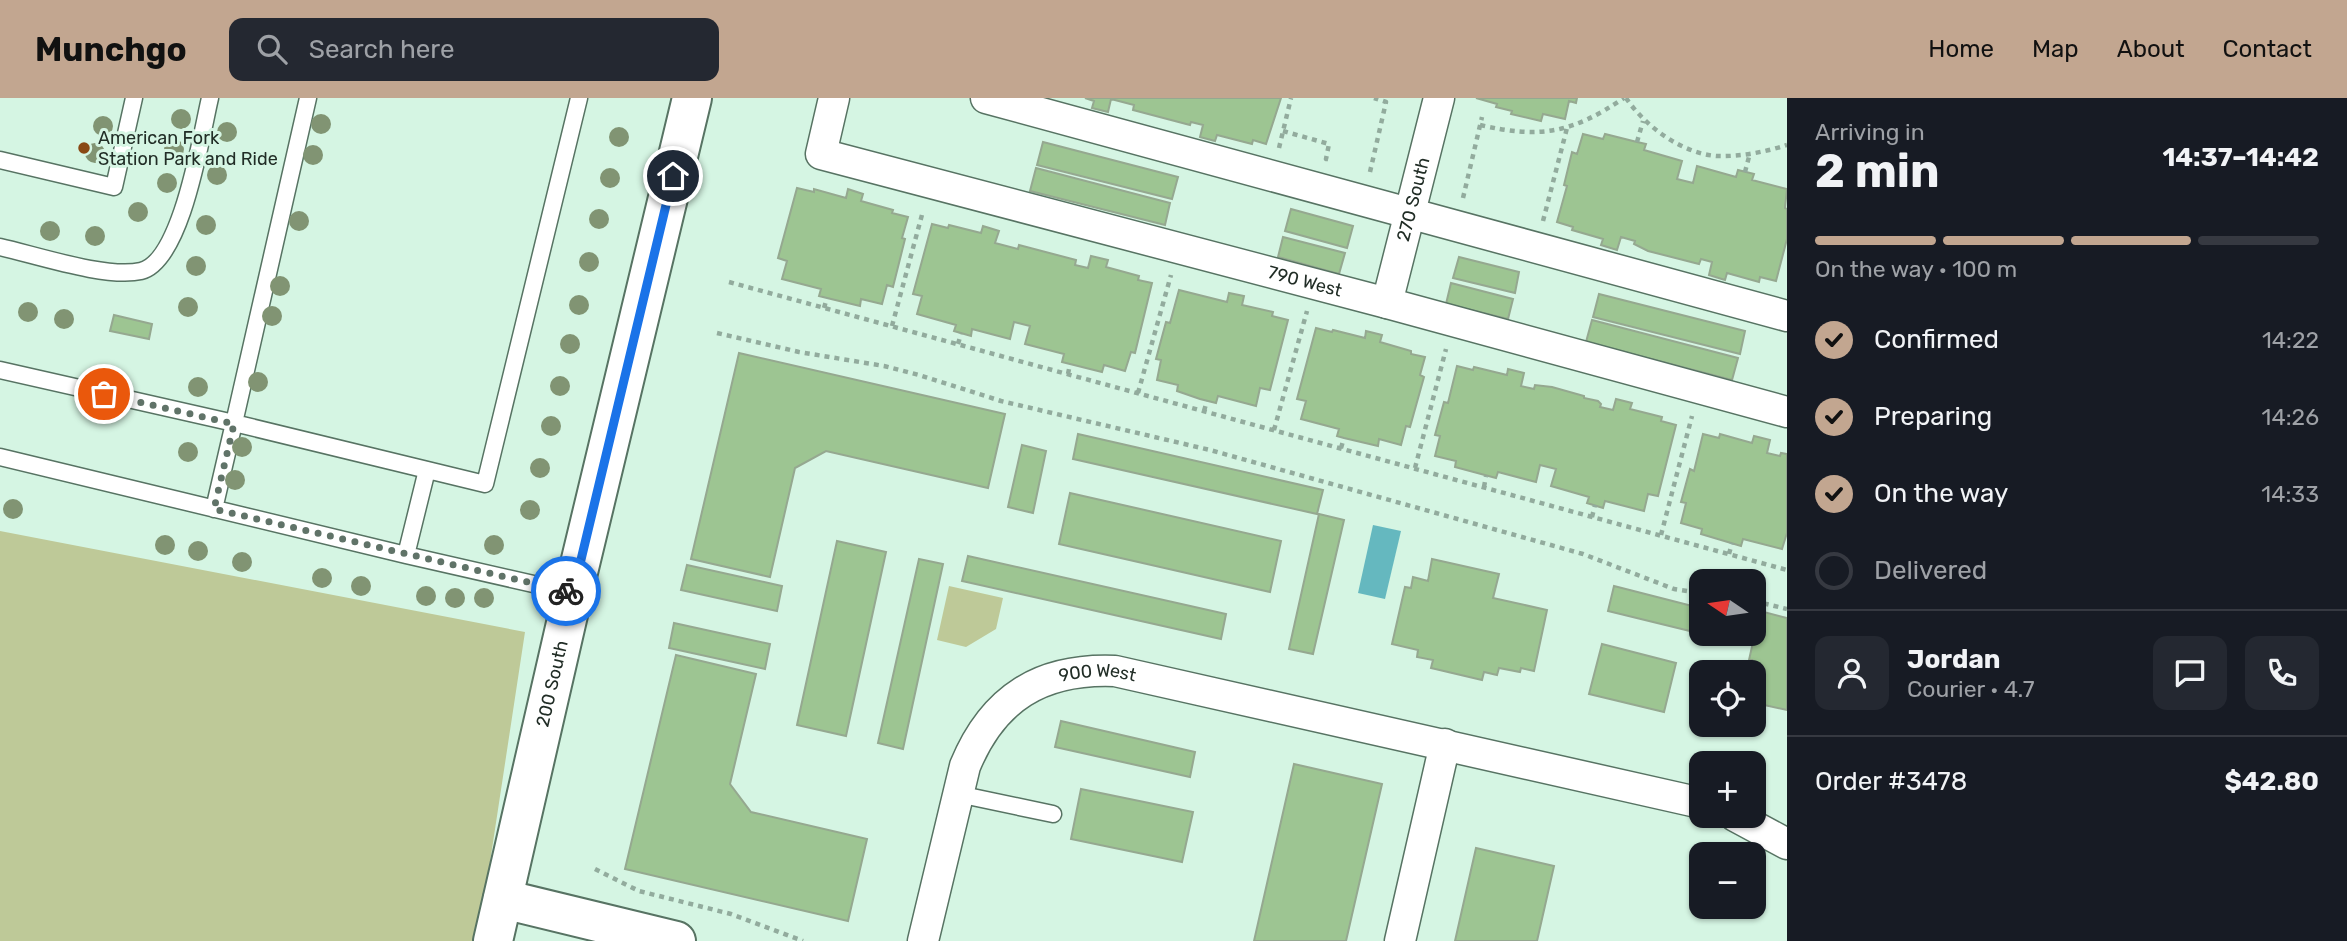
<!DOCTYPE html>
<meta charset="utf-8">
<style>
body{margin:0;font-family:Rubik,sans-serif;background:#242831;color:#f1f3f6;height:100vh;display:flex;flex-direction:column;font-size:26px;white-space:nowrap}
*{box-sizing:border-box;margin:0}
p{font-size:23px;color:#9ea1a6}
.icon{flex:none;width:38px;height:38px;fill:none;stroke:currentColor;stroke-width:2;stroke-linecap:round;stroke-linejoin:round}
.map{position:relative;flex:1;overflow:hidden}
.details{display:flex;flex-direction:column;background:#171b24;width:560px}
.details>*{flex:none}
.needle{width:46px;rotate:283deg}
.buttons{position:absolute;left:1689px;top:471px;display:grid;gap:14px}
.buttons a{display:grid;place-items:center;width:77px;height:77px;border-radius:14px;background:#171b24;box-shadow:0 2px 5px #0004;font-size:35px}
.pin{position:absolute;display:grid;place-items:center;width:60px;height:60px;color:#fff;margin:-30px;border:4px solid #fff;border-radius:50%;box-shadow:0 2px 7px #0007}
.courier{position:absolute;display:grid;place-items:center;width:70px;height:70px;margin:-35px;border:5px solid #1a73e8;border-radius:50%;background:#fff;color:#222;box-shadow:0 2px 9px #0007}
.headline em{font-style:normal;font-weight:700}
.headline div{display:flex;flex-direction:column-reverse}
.headline{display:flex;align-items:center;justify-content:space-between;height:119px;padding:0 28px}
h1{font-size:46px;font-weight:700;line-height:52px}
.bar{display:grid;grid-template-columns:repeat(4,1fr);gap:10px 7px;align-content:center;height:84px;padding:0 28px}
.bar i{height:9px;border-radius:5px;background:#363941}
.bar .on{background:#c2a690}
.bar p{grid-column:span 4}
.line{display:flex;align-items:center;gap:18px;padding:0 28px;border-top:2px solid #363941}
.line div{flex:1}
.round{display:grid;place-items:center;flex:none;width:74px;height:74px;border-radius:14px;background:#242831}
ol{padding:0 28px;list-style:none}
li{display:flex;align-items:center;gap:21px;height:77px}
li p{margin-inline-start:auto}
li .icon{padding:7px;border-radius:50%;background:#c2a690;color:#111;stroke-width:4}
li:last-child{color:#9ea1a6}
li i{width:38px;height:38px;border:4px solid #363941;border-radius:50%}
header{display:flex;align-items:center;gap:42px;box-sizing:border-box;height:98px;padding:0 35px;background:#c2a690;color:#111}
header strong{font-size:33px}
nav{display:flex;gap:38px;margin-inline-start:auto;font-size:24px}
.search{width:490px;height:63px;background:#242831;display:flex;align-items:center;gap:18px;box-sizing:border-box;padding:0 24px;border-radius:14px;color:#9ea1a6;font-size:26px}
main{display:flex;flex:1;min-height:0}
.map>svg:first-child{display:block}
</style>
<header>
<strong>Munchgo</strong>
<div class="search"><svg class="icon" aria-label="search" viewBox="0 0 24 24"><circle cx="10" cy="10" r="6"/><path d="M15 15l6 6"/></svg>Search here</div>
<nav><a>Home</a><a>Map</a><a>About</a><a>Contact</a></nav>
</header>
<main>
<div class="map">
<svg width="1787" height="843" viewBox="0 0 1787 843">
<rect width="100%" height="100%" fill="#d5f5e3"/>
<path fill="#bec998" d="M0 433 525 534 478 843H0Z
M949 488 1003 500 996 531 966 549 937 542Z"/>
<path fill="#65b8bf" d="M1373 427 1401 433 1385 501 1358 495Z"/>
<path fill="#9dc592" stroke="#95a890" stroke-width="2" d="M1085 0H1281L1266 46 1253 42 1252 46 1217 37 1215 43 1200 39 1203 27 1191 24 1190 27 1133 12 1134 7 1111 1 1108 14 1092 10 1094 3Z
M1476 0H1577L1576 5 1569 3 1565 21 1543 16 1541 23 1511 16 1512 13 1496 9 1497 6Z
M1583 36 1603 41 1605 36 1637 44 1646 46 1644 52 1682 63 1677 81 1693 85 1697 68 1736 79 1738 72 1754 76 1752 82 1787 91 1785 110 1787 111V141L1776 183 1760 179 1759 184 1727 175 1725 182 1709 177 1712 164 1701 161 1699 166 1648 153 1634 146 1635 143 1621 139 1617 152 1601 147 1603 141 1572 132 1573 129 1557 124 1567 88 1564 87 1572 54 1577 56Z
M1043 44 1178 79 1172 101 1037 67Z
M1036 70 1170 105 1165 127 1030 93Z
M797 90 814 94V91L846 100 848 91 863 96 861 103 893 112 892 115 908 119 902 140 905 141 893 189 887 187 882 206 861 201 860 208 827 200 819 198 821 191 782 181 787 163 778 160Z
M1291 111 1353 128 1347 150 1285 133Z
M932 126 948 130 949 127 981 135 983 128 999 133 995 145 1018 151 1019 147 1076 162 1075 167 1088 170 1091 158 1108 162 1106 169 1139 178 1138 182 1152 185 1135 255 1131 254 1125 273 1104 267 1102 274 1062 264 1064 256 1025 246 1030 228 1014 224 1010 241 972 231 971 238 954 233 956 227 917 216 922 198 913 196Z
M1283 139 1345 155 1339 176 1278 159Z
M1459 159 1519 174 1515 195 1453 180Z
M1451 185 1513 201 1508 221 1446 206Z
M1179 192 1227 204 1229 195 1244 198 1242 207 1273 214 1272 218 1288 222 1270 292 1260 290 1256 308 1218 298 1216 305 1200 301 1177 293 1178 287 1157 282 1161 262 1156 261 1166 224 1170 225Z
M1599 196 1745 233 1740 256 1593 219Z
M114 217 152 226 149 241 110 233Z
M1592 222 1738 260 1732 282 1586 244Z
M1316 230 1332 234 1333 232 1365 240 1366 233 1382 237 1380 244 1411 253V256L1425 259 1420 277 1424 279 1410 329 1406 328 1401 347 1379 341 1378 348 1344 340 1337 338 1339 331 1301 321 1306 303 1297 301Z
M739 255 1005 316 988 390 826 353 795 370 770 479 691 461Z
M1457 268 1473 272 1474 269 1507 277 1508 271 1524 275 1521 288 1534 291 1535 287 1552 289 1584 298V300L1598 303 1601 306 1600 309 1613 312 1616 301 1632 305 1630 311 1662 319 1661 323 1676 327 1658 398 1648 396 1644 413 1605 403 1603 410 1587 405 1589 399 1551 388 1556 371 1540 367 1536 384 1498 374 1496 380 1455 369 1456 363 1435 358 1440 338 1435 337 1444 304 1448 305Z
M1078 336 1323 392 1317 416 1073 361Z
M1703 336 1719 340 1720 336 1752 345 1754 338 1770 342 1767 355 1780 358 1781 355 1787 356V435L1782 451 1743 441 1741 448 1701 436 1702 431 1681 425 1686 405 1681 404 1690 371 1694 373Z
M1022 347 1046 353 1033 415 1008 409Z
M1070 395 1281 443 1270 494 1059 446Z
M1319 416 1344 422 1313 556 1289 551Z
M837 443 886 454 846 638 797 627Z
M968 458 1226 516 1221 541 962 483Z
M919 461 943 466 903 651 878 645Z
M1432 461 1499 476 1493 500 1547 512 1534 573 1521 570 1520 574 1499 570 1497 577 1484 574 1482 582 1431 570 1433 562 1417 559 1418 552 1392 546 1405 489 1411 490 1413 479 1428 483Z
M687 467 782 488 777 513 681 492Z
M1614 488 1700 510 1694 534 1608 513Z
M1760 513 1787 520V612L1755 605 1758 593 1754 592V574H1743L1744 572 1749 573 1752 562H1749Z
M674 525 770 546 765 571 669 550Z
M1602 546 1676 565 1664 614 1589 596Z
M676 557 756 576 730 686 751 714 867 741 848 823 625 771Z
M1061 623 1195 654 1190 679 1055 649Z
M1294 666 1382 686 1346 843H1254Z
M1081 691 1193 714 1182 764 1071 741Z
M1476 750 1554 768 1537 843H1455Z"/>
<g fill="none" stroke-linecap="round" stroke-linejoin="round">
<g stroke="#577363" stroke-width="19">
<path id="lane" d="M0 62 114 89 134 0
M0 149C36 157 107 181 141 173 182 163 201 38 210 0
M0 272 234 325 308 0
M0 359 406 457 573 495
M214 411 234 325 485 386 579 0
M406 457 427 372
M958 696 1053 716"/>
</g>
<g stroke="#577363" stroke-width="33">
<g id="street">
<path id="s1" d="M834 0 821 56 1387 205 1787 314"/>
<path d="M986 0 1787 218"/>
<path id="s2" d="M1387 205 1439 0"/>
<path d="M1735 718 1787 746"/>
<path id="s3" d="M923 843 965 668C993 600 1041 570 1115 573L1701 705"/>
<path d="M1400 843 1445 646"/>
</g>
</g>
<g stroke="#577363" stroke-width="42">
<g id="secondary">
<path d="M503 801 676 843"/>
<path id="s4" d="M493 843 573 495 692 0"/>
</g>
</g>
<path stroke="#92ab9d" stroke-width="4.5" stroke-dasharray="5 5" stroke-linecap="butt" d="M1626 0C1645 28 1681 55 1716 58 1739 59 1765 54 1787 47
M1480 27C1541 41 1572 35 1624 0
M1283 33 1329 46 1326 61H1328
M1637 44 1643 23
M1279 50 1291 0
M1370 74 1386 4 1374 0
M1745 74 1750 55
M1463 100 1482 19
M1543 123 1567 30
M729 184 1787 472
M824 210 827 200
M892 228 923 113
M717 235 799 254 884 268 919 277 1001 303 1210 352 1583 456 1674 491 1701 495
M958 246 961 236
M1068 276 1070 266
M1138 295 1171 177
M1204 313 1207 303
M1274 332 1307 213
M1341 350 1344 340
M1415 370 1446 251
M1484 389 1486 378
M1592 419 1595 407
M1661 437 1692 318
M1729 456 1732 445
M1754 503 1787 511
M595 771 639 793 731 816 803 843"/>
<use href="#lane" stroke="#fff" stroke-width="16"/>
<use href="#street" stroke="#fff" stroke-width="30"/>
<use href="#secondary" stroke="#fff" stroke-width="38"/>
</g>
<g fill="#819473">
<circle cx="181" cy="21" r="10"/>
<circle cx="321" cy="26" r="10"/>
<circle cx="103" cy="28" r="10"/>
<circle cx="227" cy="34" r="10"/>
<circle cx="619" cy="39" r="10"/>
<circle cx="174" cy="51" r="10"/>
<circle cx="95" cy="55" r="10"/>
<circle cx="313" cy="57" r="10"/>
<circle cx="217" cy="77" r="10"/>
<circle cx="610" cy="80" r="10"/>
<circle cx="167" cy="85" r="10"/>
<circle cx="138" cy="114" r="10"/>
<circle cx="599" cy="121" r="10"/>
<circle cx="299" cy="123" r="10"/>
<circle cx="206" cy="127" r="10"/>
<circle cx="50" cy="133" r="10"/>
<circle cx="95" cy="138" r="10"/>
<circle cx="589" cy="164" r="10"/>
<circle cx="196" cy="168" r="10"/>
<circle cx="280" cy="188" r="10"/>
<circle cx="579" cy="207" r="10"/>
<circle cx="188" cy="209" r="10"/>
<circle cx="28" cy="214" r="10"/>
<circle cx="272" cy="218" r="10"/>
<circle cx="64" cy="221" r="10"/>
<circle cx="570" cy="246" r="10"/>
<circle cx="258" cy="284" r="10"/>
<circle cx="560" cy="288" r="10"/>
<circle cx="198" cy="289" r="10"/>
<circle cx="551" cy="328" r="10"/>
<circle cx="242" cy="349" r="10"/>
<circle cx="188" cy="354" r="10"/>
<circle cx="540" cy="370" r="10"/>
<circle cx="235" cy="382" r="10"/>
<circle cx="13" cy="411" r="10"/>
<circle cx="530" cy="412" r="10"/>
<circle cx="165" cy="447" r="10"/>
<circle cx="494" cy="447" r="10"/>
<circle cx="198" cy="453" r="10"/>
<circle cx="242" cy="464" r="10"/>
<circle cx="322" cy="480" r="10"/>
<circle cx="361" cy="488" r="10"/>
<circle cx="426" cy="498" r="10"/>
<circle cx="455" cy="500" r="10"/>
<circle cx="484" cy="500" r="10"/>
</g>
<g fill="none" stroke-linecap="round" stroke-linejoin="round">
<path stroke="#607368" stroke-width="7" stroke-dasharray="0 12.6" d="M104 296 234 326 214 411 566 493"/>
<path stroke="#1a73e8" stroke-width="9" d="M566 493 573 495 673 78"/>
</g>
<circle fill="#894814" stroke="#d5f5e3" stroke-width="2.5" cx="84" cy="50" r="7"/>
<g text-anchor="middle" stroke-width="6" stroke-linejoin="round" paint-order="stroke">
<g font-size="18" fill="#212d26" stroke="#d5f5e3" text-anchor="start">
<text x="98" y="46">American Fork<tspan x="98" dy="21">Station Park and Ride</tspan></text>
</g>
<g font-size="18" fill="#212d26" stroke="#d5f5e3">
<text dy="6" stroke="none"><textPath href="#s2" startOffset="107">270 South</textPath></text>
<text dy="6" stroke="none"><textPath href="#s1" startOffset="558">790 West</textPath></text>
<text dy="6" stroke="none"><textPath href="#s3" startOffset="354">900 West</textPath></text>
<text dy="6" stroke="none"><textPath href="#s4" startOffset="264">200 South</textPath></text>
</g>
</g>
</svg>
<div class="buttons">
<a><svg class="needle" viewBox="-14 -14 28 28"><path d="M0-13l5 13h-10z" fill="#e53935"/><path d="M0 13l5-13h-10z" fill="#9ea1a6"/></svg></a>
<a><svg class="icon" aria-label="locate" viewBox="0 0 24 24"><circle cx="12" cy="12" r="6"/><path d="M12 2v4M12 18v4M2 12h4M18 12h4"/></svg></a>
<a>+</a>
<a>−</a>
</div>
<div class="pin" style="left:104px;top:296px;background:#ea580c"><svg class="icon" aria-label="bag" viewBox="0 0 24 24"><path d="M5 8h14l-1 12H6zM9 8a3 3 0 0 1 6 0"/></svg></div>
<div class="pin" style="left:673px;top:78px;background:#1f2937"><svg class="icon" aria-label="home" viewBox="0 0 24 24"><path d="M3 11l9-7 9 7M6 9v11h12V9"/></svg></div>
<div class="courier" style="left:566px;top:493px"><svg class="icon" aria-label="bike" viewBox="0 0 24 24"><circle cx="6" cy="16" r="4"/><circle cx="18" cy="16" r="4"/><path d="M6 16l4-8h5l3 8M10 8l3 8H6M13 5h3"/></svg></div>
</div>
<section class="details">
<div class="headline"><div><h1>2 min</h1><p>Arriving in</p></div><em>14:37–14:42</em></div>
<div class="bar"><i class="on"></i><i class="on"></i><i class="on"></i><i></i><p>On the way · 100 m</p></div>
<ol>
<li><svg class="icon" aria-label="check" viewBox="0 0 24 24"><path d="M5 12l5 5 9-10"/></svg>Confirmed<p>14:22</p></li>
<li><svg class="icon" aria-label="check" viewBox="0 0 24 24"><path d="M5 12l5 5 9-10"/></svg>Preparing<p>14:26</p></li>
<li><svg class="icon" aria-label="check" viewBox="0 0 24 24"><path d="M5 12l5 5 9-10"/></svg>On the way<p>14:33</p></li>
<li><i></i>Delivered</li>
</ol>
<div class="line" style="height:126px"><a class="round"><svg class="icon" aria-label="person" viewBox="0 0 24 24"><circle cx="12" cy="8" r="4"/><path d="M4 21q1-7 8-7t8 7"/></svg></a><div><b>Jordan</b><p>Courier · 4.7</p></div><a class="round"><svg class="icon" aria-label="chat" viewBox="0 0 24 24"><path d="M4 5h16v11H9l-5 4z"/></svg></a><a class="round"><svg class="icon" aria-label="phone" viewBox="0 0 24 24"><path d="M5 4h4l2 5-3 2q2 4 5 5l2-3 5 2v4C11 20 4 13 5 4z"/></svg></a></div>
<div class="line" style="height:91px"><div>Order #3478</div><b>$42.80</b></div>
</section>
</main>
